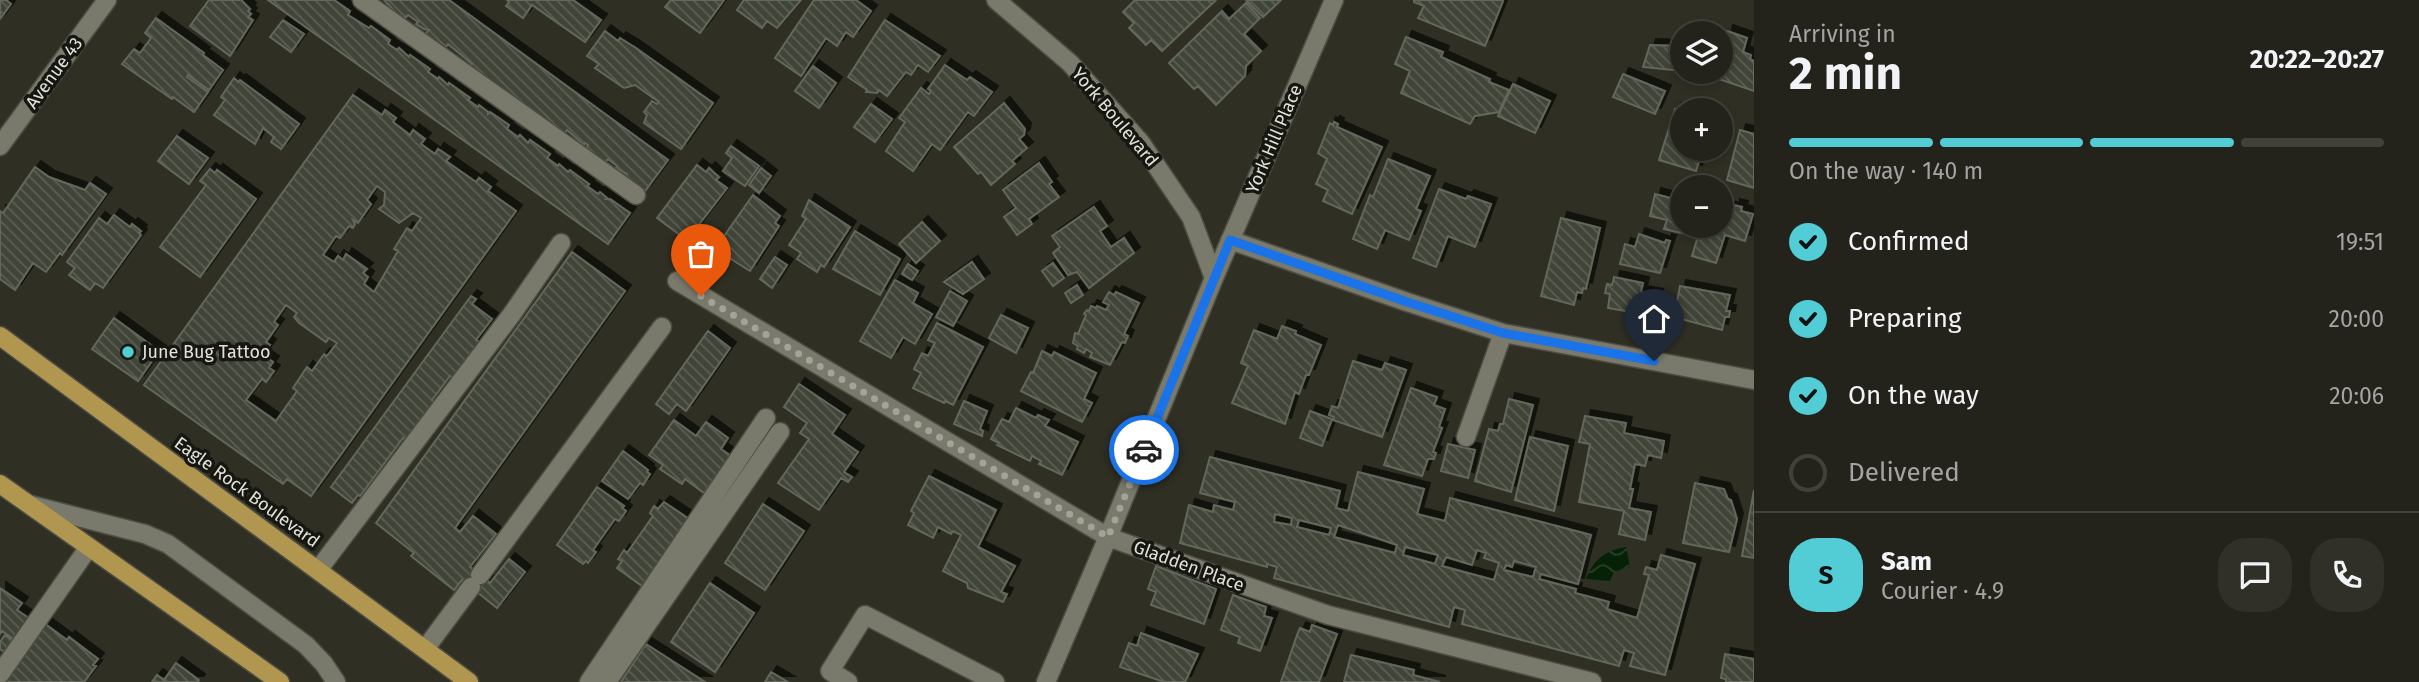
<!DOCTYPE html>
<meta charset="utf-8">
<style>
body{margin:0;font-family:"Fira Sans",sans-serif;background:#302f28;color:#f1f3f6;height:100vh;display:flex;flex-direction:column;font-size:26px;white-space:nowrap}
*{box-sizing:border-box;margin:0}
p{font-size:23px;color:#a3a4a3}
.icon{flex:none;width:38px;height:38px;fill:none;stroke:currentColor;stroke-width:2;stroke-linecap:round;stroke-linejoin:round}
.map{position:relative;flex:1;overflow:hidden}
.sheet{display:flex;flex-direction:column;background:#24231b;width:665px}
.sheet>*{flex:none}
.fabs{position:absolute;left:1670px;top:21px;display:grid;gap:14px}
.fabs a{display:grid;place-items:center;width:63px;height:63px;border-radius:50%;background:#24231b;box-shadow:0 4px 10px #0003,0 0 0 2px #41403a;font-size:35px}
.pin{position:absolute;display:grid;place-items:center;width:60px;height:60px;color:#fff;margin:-72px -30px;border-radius:50% 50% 50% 0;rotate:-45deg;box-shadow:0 0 7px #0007}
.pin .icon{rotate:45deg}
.courier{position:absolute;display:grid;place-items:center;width:70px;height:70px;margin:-35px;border:5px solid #1a73e8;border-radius:50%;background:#fff;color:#222;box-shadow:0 2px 9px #0007}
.summary em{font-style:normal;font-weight:700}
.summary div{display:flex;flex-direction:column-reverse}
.summary{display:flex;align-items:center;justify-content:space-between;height:119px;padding:0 35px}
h1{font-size:46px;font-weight:700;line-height:52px}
.bar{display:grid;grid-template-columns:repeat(4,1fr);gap:10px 7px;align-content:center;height:84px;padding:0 35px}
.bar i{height:9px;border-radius:5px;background:#41403a}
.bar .active{background:#52ccd5}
.bar p{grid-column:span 4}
.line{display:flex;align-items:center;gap:18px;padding:0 35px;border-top:2px solid #41403a}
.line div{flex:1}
.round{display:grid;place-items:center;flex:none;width:74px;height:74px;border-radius:28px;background:#302f28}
ol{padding:0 35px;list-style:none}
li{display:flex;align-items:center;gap:21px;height:77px}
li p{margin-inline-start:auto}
li .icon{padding:7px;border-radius:50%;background:#52ccd5;color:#111;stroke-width:4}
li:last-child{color:#a3a4a3}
li i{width:38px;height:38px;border:4px solid #41403a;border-radius:50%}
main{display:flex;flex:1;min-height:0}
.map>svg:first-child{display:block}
</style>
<main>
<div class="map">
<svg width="1754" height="682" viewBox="0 0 1754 682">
<defs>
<pattern id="water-waves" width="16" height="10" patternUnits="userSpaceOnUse" patternTransform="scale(1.75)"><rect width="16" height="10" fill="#052106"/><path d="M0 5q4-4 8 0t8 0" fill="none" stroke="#29412a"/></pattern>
<pattern id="building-back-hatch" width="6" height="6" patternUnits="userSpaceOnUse" patternTransform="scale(1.75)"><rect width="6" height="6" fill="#404439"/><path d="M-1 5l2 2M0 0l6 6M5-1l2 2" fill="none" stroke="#5b5f55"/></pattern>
<filter id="shadow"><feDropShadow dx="6" dy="-6" stdDeviation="0" flood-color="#0009"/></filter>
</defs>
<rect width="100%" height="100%" fill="#302f24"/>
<path fill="url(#water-waves)" d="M1626 547 1630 567 1614 572 1610 581 1586 579C1593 560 1606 550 1626 547Z"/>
<path fill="url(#building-back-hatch)" stroke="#62675b" stroke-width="2" fill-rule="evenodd" filter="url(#shadow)" d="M0 0H6L11 4 0 19Z
M209 0H241L250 9 248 11 251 14 248 17 253 20 230 56 190 26Z
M268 0H334L350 11 348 15 369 28 371 26 390 40 388 44 397 50 399 48 409 57 410 55 430 69 428 72 438 79 439 77 448 85 449 83 470 98 468 100 478 107 479 105 488 112V114L490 112 509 125 507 129 518 137 520 135 528 143 530 140 550 154 547 158 558 166 559 164 568 172 570 170 589 184 587 186 598 194 600 192 607 198 606 199H610L630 213 608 244Z
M384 0H449L668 160 645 191 625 177 627 174 616 168 617 166 608 159 605 162 599 160 590 153 591 151 586 148 588 145 585 143 584 145 567 130 565 133 560 130 559 132 520 101 518 102 470 67 472 64 448 44 445 48 431 39 426 33 429 30 424 29 416 24 418 22 408 15 405 18 399 16Z
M507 0H573L601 20 585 42 532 5 523 18 506 6 509 2Z
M671 0H724L700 33 665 7Z
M744 0H801L777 28 767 21 762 28 737 10Z
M814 0H856L871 11 853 37 846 32 837 46 826 38 801 76 775 58Z
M1135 0H1216L1162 51 1151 40 1146 45 1129 28 1134 23 1123 12Z
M1246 0H1281L1263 17Z
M1414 0H1502L1503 1 1485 46 1418 18 1424 6 1414 2Z
M1246 3 1260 18 1244 34 1261 51 1246 66 1245 76 1216 105 1198 86 1194 89 1169 63 1222 11 1229 19Z
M156 18 204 53 203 55 223 70 209 90 188 75 187 77 208 92 194 112 173 97 172 99 122 64 134 49 140 53 151 38 145 33Z
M283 20 304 34 291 52 270 37Z
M885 20 940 56 928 72 918 65 911 75 906 72 887 96 879 90 877 93 866 92 867 90 848 77Z
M605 31 618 41 620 38 636 48 713 103 681 149 644 123 647 115 644 112 652 101 657 104 659 102 635 85 624 88 595 68 599 64 587 56Z
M1727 31 1747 38 1743 52 1751 55 1750 59 1754 61V91L1716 78 1714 82 1683 72H1720V38L1725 39Z
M1406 37 1443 52 1441 57 1490 79 1489 82 1509 90 1499 112 1475 116 1470 124 1401 93 1410 71 1395 64Z
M1650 45 1682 46V71L1643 67Z
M945 65 967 80 970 77 992 92 974 116 968 112 940 150 932 144 913 171 886 151 905 122 899 118 921 88 929 94 931 91 928 89Z
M813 66 836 83 819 108 795 91Z
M1623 74 1665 91 1655 114 1613 97Z
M234 78 238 82 240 80 299 124 281 149 271 142 274 137 263 128 255 144 214 115 225 100 221 97Z
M1513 84 1550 101 1535 133 1498 116Z
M353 95 382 115 385 110 396 118 393 122 410 135 413 130 425 139 421 144 435 154 438 149 450 157 446 161 476 182 479 178 491 187 488 191 516 211 311 496 287 479 283 484 144 385ZM377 186 385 192 384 205 379 209 399 223 413 213 421 218 412 231 407 228 394 249 398 251 374 292 364 284 368 277 363 273 367 269 346 254 343 260 338 256 334 262 323 255 336 236 340 238 349 226 353 228 355 224 353 220 358 223 371 204 367 200ZM286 305 297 313 294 317 299 323 326 342 329 338 337 343 327 356 324 354 312 371 307 367 293 388 297 391 276 421 246 400 262 379 266 382 274 371 269 368 273 362 263 355 270 345 266 342 278 325 274 322Z
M1004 103 1025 129 1024 135 1019 139 1027 148 1012 161 1015 164 991 185 981 172 978 174 954 147Z
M871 104 892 119 875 142 854 127Z
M1675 109 1682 111V149H1703L1696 171 1659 160Z
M1334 122 1338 124 1337 127 1382 147 1352 214 1323 201 1328 190 1316 184 1327 159 1318 153 1330 123 1333 125Z
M1740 130 1754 134V188L1727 180Z
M177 136 208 158 189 184 158 161Z
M731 146 759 166 745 186 723 171 732 158 726 153Z
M1388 159 1430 176 1416 209 1421 211 1409 240 1385 230 1377 249 1353 239 1370 195 1373 197Z
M1039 163 1052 182 1049 184 1059 197 1029 219 1032 224 1017 235 1004 217 1016 208 1003 190Z
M697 165 706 172 709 168 719 177 716 180 727 188 687 240 657 218Z
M35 167 49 177 85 190 90 183 106 194 62 255 60 253 46 272 33 263 15 290 0 279V211L3 213Z
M761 168 771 176 759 193 749 185Z
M210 169 215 173 217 170 256 199 200 277 160 247 206 185 200 181Z
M1439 189 1466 199 1468 196 1491 204 1475 247 1448 236 1436 267 1413 258Z
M1655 194 1682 201V226H1692L1690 235 1664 229 1667 220 1650 216Z
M753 195 780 216 775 223 779 226 750 271 715 249Z
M809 200 850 227 824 267 821 265 817 272 797 259 801 253 789 245 806 219 802 216Z
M1720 205 1734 209V205L1742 207 1741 211 1753 214 1745 241 1725 235 1716 263 1692 256 1701 226H1720Z
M1094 207 1107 226 1100 231 1111 247 1124 238 1134 253 1089 288 1077 272 1068 275 1053 253 1060 247 1052 236Z
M114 215 130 227 132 224 141 231 139 233 141 235 103 288 95 283 90 290 69 275 75 268 67 262 99 218 107 224Z
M1561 218 1600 228 1586 289 1583 288 1582 293 1577 292 1574 305 1541 296Z
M922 222 940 241 916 263 899 244Z
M855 231 900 259 880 295 833 269Z
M1639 234 1665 243 1666 240 1670 241 1660 273 1620 264 1625 244 1635 247Z
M572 252 625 291 455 528 460 532 473 516 496 534 470 567 490 583 509 559 525 572 497 608 462 580 454 590 411 556 414 553 376 523Z
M775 257 787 265 772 288 760 279Z
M972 262 984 279 963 294 944 282Z
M1053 263 1064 278 1053 286 1042 271Z
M908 264 918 271 912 280 902 274Z
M1614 277 1643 283 1641 292 1657 295 1654 312 1638 308 1637 313 1608 308 1610 294 1605 293 1607 284 1612 285Z
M895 280 918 293 913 303 932 314 915 344 903 337 891 358 860 341Z
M1077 285 1083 295 1071 303 1065 293Z
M1680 286 1730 295 1726 311H1730L1729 317H1725L1722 330 1674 317Z
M950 291 967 301 953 326 936 317Z
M1109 292 1114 295 1116 292 1139 303 1124 334 1128 336 1125 343 1122 342 1110 365 1090 357 1092 353 1086 349 1084 353 1077 349 1078 346 1073 343 1075 333 1078 334 1086 315 1084 314 1087 310 1089 311 1091 306 1096 308 1097 306 1106 310 1109 305 1103 302Z
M471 296 476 299 472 304 492 319 476 340 481 343 455 379 450 376 432 400 437 405 411 440 407 437 405 439 403 438 360 496 358 495 352 503 331 487Z
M1001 315 1028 328 1016 353 989 338Z
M114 318 159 351 138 381 92 349Z
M937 323 983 347 953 405 945 401 944 403 913 388 921 373 914 369 922 353 928 356 935 343 928 340Z
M1282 326 1296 331 1295 334 1321 345 1309 375H1306L1299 394 1295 392 1285 424 1232 403 1248 366 1241 363 1254 330 1277 339Z
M708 331 730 348 686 411 677 404 669 414 656 404Z
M1042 351 1052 356 1054 352 1096 373 1084 399 1092 403 1082 422 1021 391 1031 372 1033 373Z
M1353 361 1382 370 1385 363 1406 370 1382 437 1333 420 1334 417 1329 415 1332 406 1338 408Z
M799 384 845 415 832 434 858 452 844 472 852 477 848 482 841 478 819 510 778 483 809 439 800 433 807 423 784 407Z
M1411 388 1437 397 1434 405 1445 409 1439 427 1442 428 1433 452 1436 453 1434 459H1428L1422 476 1384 465Z
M1509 399 1533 405 1511 492 1475 481 1489 429 1498 431 1500 424H1503Z
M964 401 987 411 980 429 983 431 982 436 954 424Z
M1016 408 1036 418 1038 415 1049 420 1045 426 1078 442 1062 475 1039 464 1041 461 1032 456 1030 461 997 445 999 443 991 439 1002 419 1009 422Z
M1310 411 1332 419 1322 446 1300 438Z
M1585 416 1626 423 1624 433 1664 441 1661 458 1648 455 1645 466 1635 464 1630 489H1633L1629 508 1651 512 1645 540 1619 534 1624 511 1579 502 1590 444 1579 442Z
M674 420 696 436 706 422 728 438 721 449 731 456 704 493 685 479 682 484 660 469 663 465 649 455Z
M1530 437 1568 446 1554 511 1515 500Z
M1448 444 1475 450 1468 478 1441 471Z
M623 451 648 470 647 472 650 474 643 485 640 483 628 499 602 481Z
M1210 457 1340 491 1336 508 1348 511 1358 472 1424 489 1417 514 1445 521 1450 498 1591 535 1578 584 1541 574 1539 579 1576 589 1575 593 1609 602 1607 609 1637 618 1649 575 1644 574 1646 567 1657 570 1661 555 1695 564 1665 675 1630 666 1634 653 1624 650 1619 666 1462 624 1465 610 1454 607 1449 627 1274 578 1277 567 1267 564V567L1180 543 1189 505 1213 512 1214 505 1233 510 1235 502 1200 493ZM1275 514 1292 518 1291 525 1274 522ZM1299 520 1331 528 1329 535 1297 527ZM1338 525 1397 545 1395 553 1334 537ZM1405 547 1438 555 1435 564 1403 555ZM1477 550 1486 553 1484 558 1499 563 1494 580 1442 566 1446 557 1472 565ZM1514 561 1536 567 1533 577 1504 570 1506 565 1512 567Z
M929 476 996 510 978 547 1015 566 1001 592 1007 594 1003 602 968 588 967 583 943 571 961 535 953 531 951 534 938 527 933 538 908 525 914 513 911 511Z
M1695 483 1724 489 1728 499 1731 500 1737 519 1729 552 1683 543Z
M597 487 624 506 622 508 626 511 619 521 615 519 593 550 596 552 588 563 586 561 583 564 557 545Z
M1754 490V558L1742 556Z
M664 502 689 519 642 586 617 568 622 561 618 559 624 550 627 553 653 516 650 513 654 506 658 509Z
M763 504 804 531 765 590 725 563Z
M1156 566 1216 589 1204 624 1151 605 1156 592 1148 589Z
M710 583 754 613 715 672 671 642Z
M0 588 22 603 17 610 30 619 15 640 2 631 0 634Z
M1233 595 1266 607 1264 616 1272 618 1260 651 1238 643 1240 637 1221 630Z
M44 623 67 640 69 637 98 659 93 665 96 666 84 682H8L2 677Z
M1312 625 1337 634 1319 682H1281L1297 635 1300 628 1310 632Z
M1141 633 1198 654 1185 682H1164L1120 667 1129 643 1137 646Z
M5 635 19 645 10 656 0 649V642Z
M646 644 705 682H621Z
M1725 654 1754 659V682H1726V679L1721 678Z
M1351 655 1414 670 1413 675 1440 682H1344Z
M176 663 199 680 198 682H152L157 675 164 680Z
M771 672 788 682H765Z"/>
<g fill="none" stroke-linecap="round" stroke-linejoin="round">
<g stroke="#4c4c42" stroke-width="21">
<path id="minor" d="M362 0 636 195
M996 0 1070 63 1141 143 1191 217 1214 278 1108 537 1046 682
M0 146 107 0
M1230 240 1407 302 1503 333 1754 380
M1214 278 1334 0
M677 281 1108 537 1328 615 1592 682
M1466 437 1503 333
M31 505 145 534 168 544 306 645 324 664 336 682
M318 570 512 314 561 243
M480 575 662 327
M425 649 471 587
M0 674 89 547
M589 682 766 418
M607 682 780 432
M848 682 830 671 865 615 995 682"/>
</g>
<g stroke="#4c4c42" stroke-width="21">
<path id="major" d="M0 336 469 682
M0 484 280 682"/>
</g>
<use href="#minor" stroke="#79796c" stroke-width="18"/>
<use href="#major" stroke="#b19650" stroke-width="18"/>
</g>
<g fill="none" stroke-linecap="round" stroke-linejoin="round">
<path stroke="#a3a39a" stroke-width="7" stroke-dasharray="0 12.6" d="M701 296 1108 537 1144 450"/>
<path stroke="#1a73e8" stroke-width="9" d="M1144 450 1230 240 1407 302 1503 333 1654 361"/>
</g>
<circle fill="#52ccd5" stroke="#171712" stroke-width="2.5" cx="128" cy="352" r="7"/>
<g text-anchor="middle" stroke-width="7" stroke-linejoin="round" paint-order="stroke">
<g font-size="18" fill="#e1e1d9" stroke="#171712">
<text transform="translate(54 73) rotate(-54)" y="6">Avenue 43</text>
<text transform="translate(1115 117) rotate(50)" y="6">York Boulevard</text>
<text transform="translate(1274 139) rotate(-67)" y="6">York Hill Place</text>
<text transform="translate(247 492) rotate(36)" y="6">Eagle Rock Boulevard</text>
<text transform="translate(1189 566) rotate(20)" y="6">Gladden Place</text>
</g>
<g font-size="18" fill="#e1e1d9" stroke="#171712" text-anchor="start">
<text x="142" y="358">June Bug Tattoo</text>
</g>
</g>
</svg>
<div class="fabs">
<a><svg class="icon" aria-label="layers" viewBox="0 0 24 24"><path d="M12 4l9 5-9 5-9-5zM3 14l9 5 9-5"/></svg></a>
<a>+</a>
<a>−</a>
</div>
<div class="pin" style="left:701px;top:296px;background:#ea580c"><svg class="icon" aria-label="bag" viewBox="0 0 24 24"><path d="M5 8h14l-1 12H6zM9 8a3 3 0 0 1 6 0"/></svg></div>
<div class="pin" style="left:1654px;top:361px;background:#1f2937"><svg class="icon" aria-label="home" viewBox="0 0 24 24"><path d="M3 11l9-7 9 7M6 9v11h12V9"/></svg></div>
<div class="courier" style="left:1144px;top:450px"><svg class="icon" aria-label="car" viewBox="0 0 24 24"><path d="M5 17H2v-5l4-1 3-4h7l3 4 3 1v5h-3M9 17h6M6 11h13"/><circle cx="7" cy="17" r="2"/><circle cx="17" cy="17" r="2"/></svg></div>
</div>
<section class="sheet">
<div class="summary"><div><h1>2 min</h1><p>Arriving in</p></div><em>20:22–20:27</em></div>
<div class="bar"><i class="active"></i><i class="active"></i><i class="active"></i><i></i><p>On the way · 140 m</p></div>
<ol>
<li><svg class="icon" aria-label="check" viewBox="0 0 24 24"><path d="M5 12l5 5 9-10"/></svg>Confirmed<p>19:51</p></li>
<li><svg class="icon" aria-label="check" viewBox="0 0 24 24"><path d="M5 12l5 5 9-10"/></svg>Preparing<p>20:00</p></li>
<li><svg class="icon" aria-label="check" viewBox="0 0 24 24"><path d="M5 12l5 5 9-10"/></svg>On the way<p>20:06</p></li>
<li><i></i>Delivered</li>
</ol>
<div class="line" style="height:126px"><b class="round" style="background:#52ccd5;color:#111">S</b><div><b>Sam</b><p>Courier · 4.9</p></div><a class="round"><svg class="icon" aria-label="chat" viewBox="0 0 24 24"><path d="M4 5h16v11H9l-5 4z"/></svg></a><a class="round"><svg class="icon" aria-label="phone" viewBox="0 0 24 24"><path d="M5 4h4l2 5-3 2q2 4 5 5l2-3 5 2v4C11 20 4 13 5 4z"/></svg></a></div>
</section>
</main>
